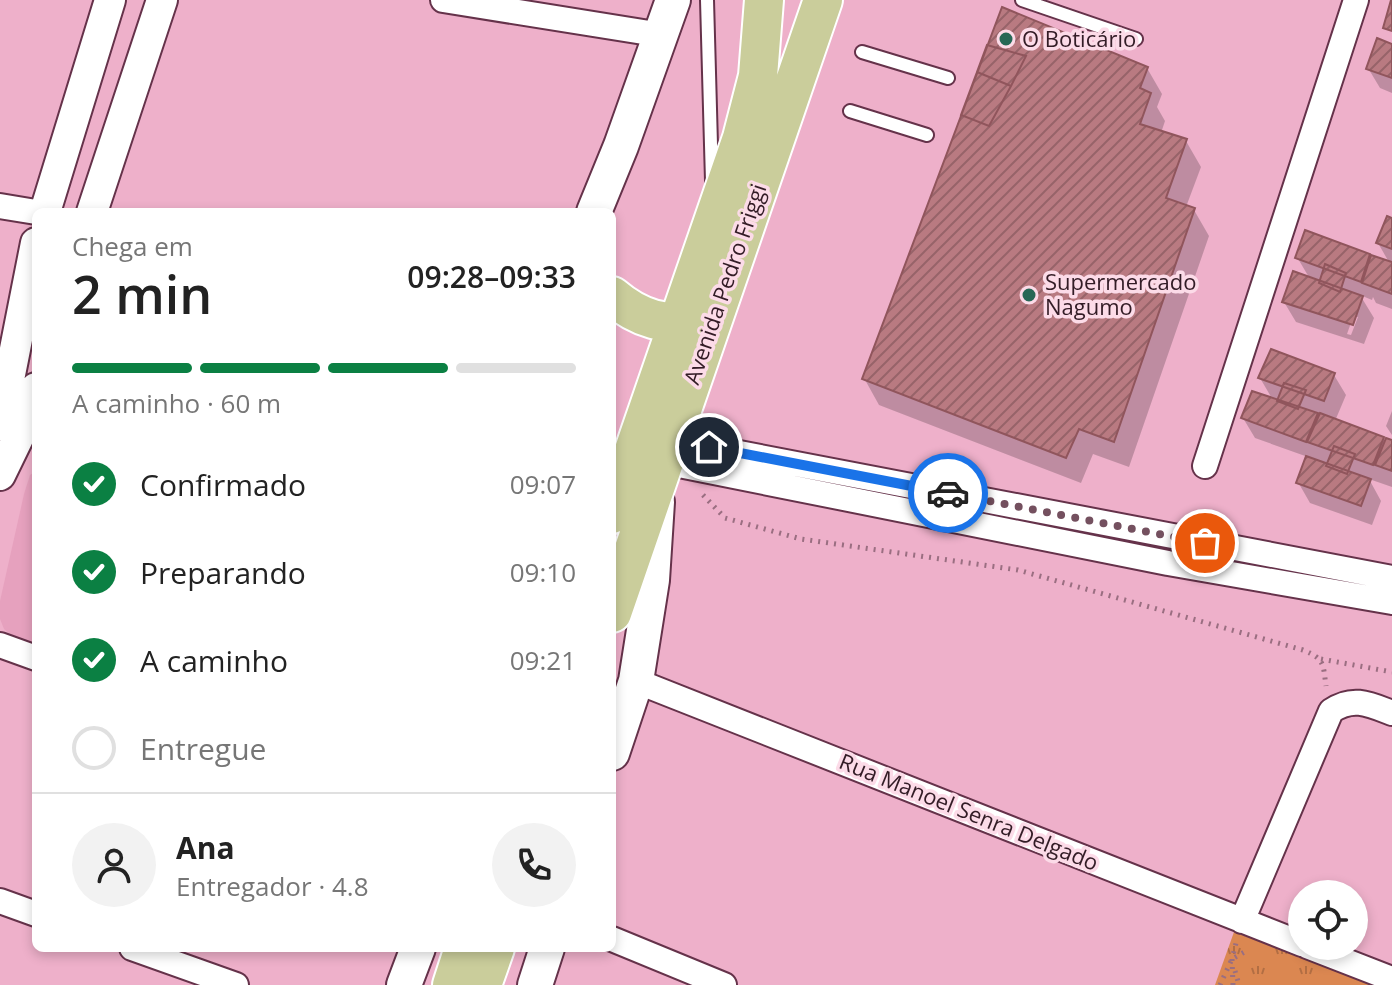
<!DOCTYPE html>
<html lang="pt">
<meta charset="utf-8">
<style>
body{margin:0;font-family:"Open Sans",sans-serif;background:#f2f2f2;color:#222;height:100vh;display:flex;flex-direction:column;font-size:30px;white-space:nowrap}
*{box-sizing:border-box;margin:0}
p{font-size:26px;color:#767676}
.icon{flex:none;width:44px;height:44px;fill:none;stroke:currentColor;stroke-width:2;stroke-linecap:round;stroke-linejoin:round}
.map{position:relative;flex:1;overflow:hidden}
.sheet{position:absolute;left:32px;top:208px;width:584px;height:744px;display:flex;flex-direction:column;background:#fff;border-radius:12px;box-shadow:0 4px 12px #0003}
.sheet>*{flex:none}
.fabs{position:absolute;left:1288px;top:880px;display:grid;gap:16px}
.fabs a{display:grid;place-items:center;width:80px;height:80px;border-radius:50%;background:#fff;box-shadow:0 4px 12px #0003;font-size:40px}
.pin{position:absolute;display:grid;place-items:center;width:68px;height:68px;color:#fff;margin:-34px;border:4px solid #fff;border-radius:50%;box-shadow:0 2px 8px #0007}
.courier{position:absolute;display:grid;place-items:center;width:80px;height:80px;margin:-40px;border:6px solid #1a73e8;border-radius:50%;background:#fff;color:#222;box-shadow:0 2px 10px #0007}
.head em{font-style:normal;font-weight:600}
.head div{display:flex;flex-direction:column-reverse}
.head{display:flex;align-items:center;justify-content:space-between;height:136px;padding:0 40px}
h1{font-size:52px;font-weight:600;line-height:60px}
.bar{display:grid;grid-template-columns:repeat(4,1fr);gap:12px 8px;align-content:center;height:96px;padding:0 40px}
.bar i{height:10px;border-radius:6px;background:#e0e0e0}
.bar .active{background:#0b8043}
.bar p{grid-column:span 4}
.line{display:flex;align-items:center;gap:20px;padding:0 40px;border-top:2px solid #e0e0e0}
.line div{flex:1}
.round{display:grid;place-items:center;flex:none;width:84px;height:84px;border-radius:42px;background:#f2f2f2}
ol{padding:0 40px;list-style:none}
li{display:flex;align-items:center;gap:24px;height:88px}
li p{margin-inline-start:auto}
li .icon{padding:8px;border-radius:50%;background:#0b8043;color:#fff;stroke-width:4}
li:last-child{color:#767676}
li i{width:44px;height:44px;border:4px solid #e0e0e0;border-radius:50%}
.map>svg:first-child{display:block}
</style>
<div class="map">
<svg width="1392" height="985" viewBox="0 0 1392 985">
<defs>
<pattern id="park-tufts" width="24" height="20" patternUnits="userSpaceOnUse" patternTransform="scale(2)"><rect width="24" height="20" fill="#db8751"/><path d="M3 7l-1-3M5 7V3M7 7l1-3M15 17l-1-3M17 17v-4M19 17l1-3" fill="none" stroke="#b26e43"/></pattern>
<pattern id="building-hatch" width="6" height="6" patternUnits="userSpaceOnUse" patternTransform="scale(2)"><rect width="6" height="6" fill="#b97a81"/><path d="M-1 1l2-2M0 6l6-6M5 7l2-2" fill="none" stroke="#976369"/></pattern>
</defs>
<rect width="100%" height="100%" fill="#eeb0ca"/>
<path fill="#e6a1be" d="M36 471V646L17 640 4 629 0 619V601L24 494 30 475Z"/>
<path fill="url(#park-tufts)" d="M1234 932 1379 985H1215Z"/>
<path fill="#0003" fill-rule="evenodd" d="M1392 46V93L1380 88 1368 68Z
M1147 68 1162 94 1157 107 1165 121 1161 133 1186 141 1201 167 1186 207 1194 210 1209 236 1129 467 1093 454 1081 483 879 405 864 378Z
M1392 220V309L1376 303 1373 297 1372 300 1360 295 1374 318 1364 344 1296 322 1284 302 1310 279 1297 257 1368 256 1371 261 1390 264 1378 243ZM1353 317H1358L1351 335 1347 334Z
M1334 375 1346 395 1335 421 1383 438 1386 443 1392 442V487L1369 479 1381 501 1372 525 1310 503 1298 482 1308 457 1255 438 1243 418 1274 402 1260 378Z
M1392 411V435L1386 426Z"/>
<path fill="url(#building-hatch)" stroke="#90555c" stroke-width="2" d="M1391 0H1392V31L1383 28Z
M1002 7 1148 67 1140 88 1151 93 1140 124 1187 139 1166 198 1195 208 1114 442 1079 429 1066 458 862 379Z
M1377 38 1392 44V78L1366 69Z
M987 45 1026 56 1011 86 977 72Z
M977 72 1011 86 989 126 961 115Z
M1387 216 1392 218V249L1376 243Z
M1305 230 1370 254 1361 282 1295 258Z
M1371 255 1392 262V294L1362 283Z
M1325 264 1346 273 1340 292 1319 283Z
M1293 271 1363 296 1353 325 1282 302Z
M1271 349 1335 373 1324 401 1258 378Z
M1284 383 1306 390 1298 409 1277 401Z
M1252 391 1318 413 1306 442 1241 418Z
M1320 413 1384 437 1373 465 1307 442Z
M1386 438 1392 440V471L1375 465Z
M1334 446 1355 454 1347 474 1326 466Z
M1306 456 1371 479 1361 506 1296 483Z"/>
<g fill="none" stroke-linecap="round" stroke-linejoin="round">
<g stroke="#65324a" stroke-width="16">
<path id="service" d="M707 0 712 181
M1022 0 1136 39
M862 52 948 78
M850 111 927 135"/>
</g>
<g stroke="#65324a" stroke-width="28">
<path id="minor" d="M443 0 662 35
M0 206 36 212
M671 440 1392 578
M664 462 1168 563 1392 602
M1205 466 1356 0
M0 645 36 658
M636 681 1302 944
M0 901 36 914
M1242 921 1331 711C1353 696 1369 704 1392 713
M612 939 724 985
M1307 946 1392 979
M132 948 236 985"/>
</g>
<g stroke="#65324a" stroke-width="34">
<path id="tertiary" d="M45 212 110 0
M92 212 162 0
M0 425 36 243
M0 475 20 434 36 388"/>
</g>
<g stroke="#65324a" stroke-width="38">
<path id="secondary" d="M594 212 621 146 673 0
M612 753 636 681 652 580 657 502
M404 985 418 948
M535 985 547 948"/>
</g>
<g stroke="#fff" stroke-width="42">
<path id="primary" d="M612 296C639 319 666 327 701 320
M612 514 742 138 758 76 764 0
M612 613 823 0
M452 985 464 948
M482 985 495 948"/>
</g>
<path stroke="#9a6e81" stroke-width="5" stroke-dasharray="2 6" stroke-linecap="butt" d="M703 495 725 518 801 539 1018 570 1303 650C1325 659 1323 664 1326 686
M1321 659 1392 672
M1235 971 1239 985
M1220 985 1232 959 1248 950
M1233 985 1232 959 1236 943"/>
<use href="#service" stroke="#fff" stroke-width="12"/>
<use href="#minor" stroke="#fff" stroke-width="24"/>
<use href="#tertiary" stroke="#fff" stroke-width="30"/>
<use href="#secondary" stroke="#fff" stroke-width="34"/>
<use href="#primary" stroke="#cacd9b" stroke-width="38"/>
</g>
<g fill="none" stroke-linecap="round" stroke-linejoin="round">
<path stroke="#74505f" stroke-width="8" stroke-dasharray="0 14.4" d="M948 493 1205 543"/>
<path stroke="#1a73e8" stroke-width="10" d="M709 447 948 493"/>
</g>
<g fill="#276856" stroke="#fcdbe8" stroke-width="3">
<circle cx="1006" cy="39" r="8"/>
<circle cx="1029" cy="295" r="8"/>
</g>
<g text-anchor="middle" stroke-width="7" stroke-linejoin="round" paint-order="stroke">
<g font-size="22" fill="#331c26" stroke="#fcdbe8" text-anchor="start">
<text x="1022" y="47">O Boticário</text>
<text x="1045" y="290">Supermercado<tspan x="1045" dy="25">Nagumo</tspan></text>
</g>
<g font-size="22" fill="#331c26" stroke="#fcdbe8">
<text transform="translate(725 284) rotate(-71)" y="8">Avenida Pedro Friggi</text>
<text transform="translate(969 812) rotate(22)" y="8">Rua Manoel Senra Delgado</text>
</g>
</g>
</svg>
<div class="fabs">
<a><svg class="icon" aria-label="locate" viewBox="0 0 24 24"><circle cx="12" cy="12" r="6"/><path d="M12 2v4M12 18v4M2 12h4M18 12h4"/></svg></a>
</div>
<div class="pin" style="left:1205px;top:543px;background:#ea580c"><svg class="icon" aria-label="bag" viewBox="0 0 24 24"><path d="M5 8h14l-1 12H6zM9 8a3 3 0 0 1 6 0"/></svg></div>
<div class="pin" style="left:709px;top:447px;background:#1f2937"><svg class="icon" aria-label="home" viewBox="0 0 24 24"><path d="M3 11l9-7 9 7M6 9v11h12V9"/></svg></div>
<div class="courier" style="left:948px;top:493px"><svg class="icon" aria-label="car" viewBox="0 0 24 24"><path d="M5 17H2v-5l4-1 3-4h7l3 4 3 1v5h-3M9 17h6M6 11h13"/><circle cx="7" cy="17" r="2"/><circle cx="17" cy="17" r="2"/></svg></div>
<section class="sheet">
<div class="head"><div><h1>2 min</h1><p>Chega em</p></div><em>09:28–09:33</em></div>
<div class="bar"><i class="active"></i><i class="active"></i><i class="active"></i><i></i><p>A caminho · 60 m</p></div>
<ol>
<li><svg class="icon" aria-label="check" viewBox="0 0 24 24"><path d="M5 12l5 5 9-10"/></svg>Confirmado<p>09:07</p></li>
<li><svg class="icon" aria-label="check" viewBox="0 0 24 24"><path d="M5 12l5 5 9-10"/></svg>Preparando<p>09:10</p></li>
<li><svg class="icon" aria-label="check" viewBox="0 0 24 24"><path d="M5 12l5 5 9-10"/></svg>A caminho<p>09:21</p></li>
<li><i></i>Entregue</li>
</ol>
<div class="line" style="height:144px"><a class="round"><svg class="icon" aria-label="person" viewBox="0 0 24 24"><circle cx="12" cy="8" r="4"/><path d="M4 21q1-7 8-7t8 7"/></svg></a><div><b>Ana</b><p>Entregador · 4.8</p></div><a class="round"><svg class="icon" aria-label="phone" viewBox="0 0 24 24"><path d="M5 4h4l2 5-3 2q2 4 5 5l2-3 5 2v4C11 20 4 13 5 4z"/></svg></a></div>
</section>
</div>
